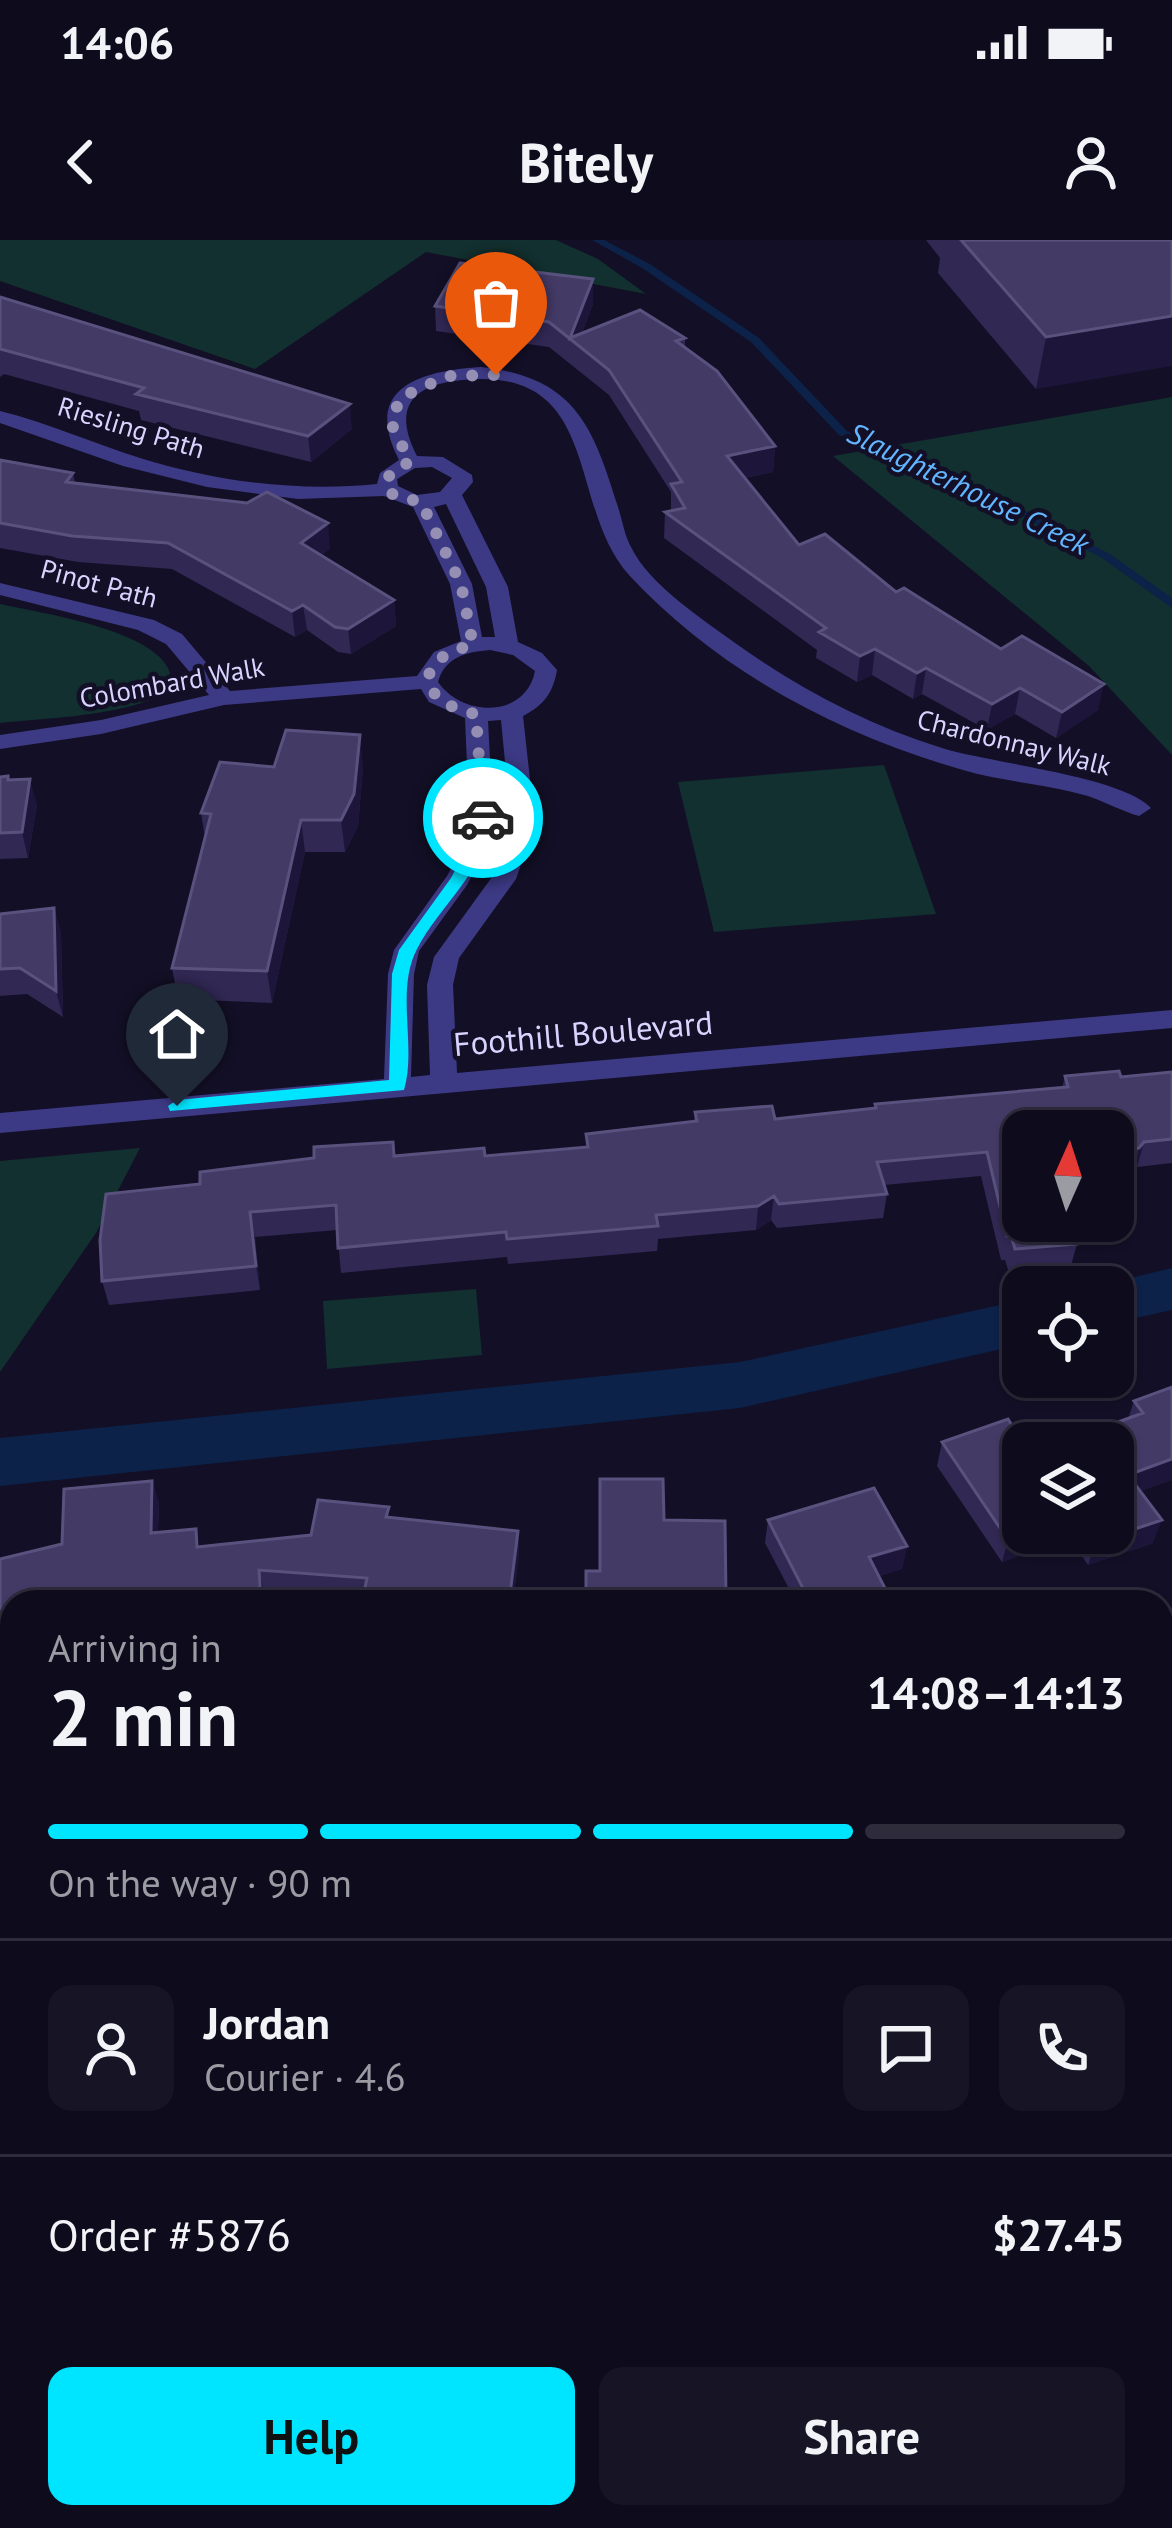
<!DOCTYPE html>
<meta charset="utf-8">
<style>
body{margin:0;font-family:"PT Sans",sans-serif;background:#171425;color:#f1f3f6;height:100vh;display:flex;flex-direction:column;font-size:45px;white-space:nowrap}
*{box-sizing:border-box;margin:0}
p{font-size:39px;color:#9b9ba3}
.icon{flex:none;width:66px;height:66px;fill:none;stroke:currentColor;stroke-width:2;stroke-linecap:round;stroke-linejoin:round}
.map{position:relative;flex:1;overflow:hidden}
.sheet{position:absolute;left:0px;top:1350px;width:1173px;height:939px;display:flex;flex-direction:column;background:#0e0b1c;border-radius:36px 36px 0 0;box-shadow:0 3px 9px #0004,0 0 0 3px #2e2b3b}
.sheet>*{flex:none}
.needle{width:78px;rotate:3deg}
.tools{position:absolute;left:1002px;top:870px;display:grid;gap:24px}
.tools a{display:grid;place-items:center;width:132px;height:132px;border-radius:24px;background:#0e0b1c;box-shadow:0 3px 9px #0004,0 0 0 3px #2e2b3b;font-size:60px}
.pin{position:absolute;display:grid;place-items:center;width:102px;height:102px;color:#fff;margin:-123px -51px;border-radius:50% 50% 50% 0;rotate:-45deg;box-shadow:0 0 12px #0007}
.pin .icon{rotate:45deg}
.courier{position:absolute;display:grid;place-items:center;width:120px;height:120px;margin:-60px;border:9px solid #00e5ff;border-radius:50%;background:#fff;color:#222;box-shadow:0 3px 15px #0007}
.overview em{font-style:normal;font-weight:800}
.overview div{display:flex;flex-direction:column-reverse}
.overview{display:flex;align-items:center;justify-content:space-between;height:204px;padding:0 48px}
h1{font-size:78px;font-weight:800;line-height:90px}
.bar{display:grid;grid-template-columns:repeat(4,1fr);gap:18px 12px;align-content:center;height:144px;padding:0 48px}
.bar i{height:15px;border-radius:9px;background:#2e2b3b}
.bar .active{background:#00e5ff}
.bar p{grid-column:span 4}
.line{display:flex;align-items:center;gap:30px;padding:0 48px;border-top:3px solid #2e2b3b}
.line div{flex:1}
.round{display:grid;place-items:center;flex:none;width:126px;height:126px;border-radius:24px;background:#171425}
.action{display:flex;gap:24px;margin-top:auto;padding:24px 48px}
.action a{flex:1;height:138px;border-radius:24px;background:#00e5ff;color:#111;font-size:48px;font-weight:800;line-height:138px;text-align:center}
.action a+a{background:#171425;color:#f1f3f6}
.status{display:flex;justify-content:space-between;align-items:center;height:84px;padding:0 60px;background:#0e0b1c;direction:ltr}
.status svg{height:33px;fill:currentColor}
header{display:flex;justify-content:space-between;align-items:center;height:156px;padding:0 48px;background:#0e0b1c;font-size:54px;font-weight:800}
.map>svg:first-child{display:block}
</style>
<div class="status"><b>14:06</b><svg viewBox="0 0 49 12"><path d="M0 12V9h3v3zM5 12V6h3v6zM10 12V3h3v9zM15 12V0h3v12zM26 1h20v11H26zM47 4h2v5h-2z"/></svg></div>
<header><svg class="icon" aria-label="back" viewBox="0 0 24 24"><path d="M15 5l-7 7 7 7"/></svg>Bitely<svg class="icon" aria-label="person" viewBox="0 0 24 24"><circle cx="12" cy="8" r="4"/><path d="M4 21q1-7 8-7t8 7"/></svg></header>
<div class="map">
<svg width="1172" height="2288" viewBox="0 0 1172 2288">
<rect width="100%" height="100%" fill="#130f26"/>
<path fill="#12302f" d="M0 0H556L598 19 646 54 426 12 255 129 0 41Z
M1172 157V515L1089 426 833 216Z
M0 364C38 373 181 392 171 447 141 476 43 478 0 483Z
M884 525 936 674 714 692 678 542Z
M140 908 96 993 0 1132V921Z
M476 1049 482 1115 327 1129 323 1061Z"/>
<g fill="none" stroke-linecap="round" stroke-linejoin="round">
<path fill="#0c2248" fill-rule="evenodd" d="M592 0H604L650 24 759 98 847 191 981 248 1110 314 1172 358V368L1102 318 973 252 839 195 751 102 642 28Z"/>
<path fill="#0c2248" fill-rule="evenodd" d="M1172 1028V1070L1113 1083V1047H1093Z
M1023 1060V1104L740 1168 0 1246V1198L740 1122Z"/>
<path fill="#3d3a85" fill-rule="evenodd" d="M481 127C572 137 592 182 617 264 622 278 624 294 631 307 650 346 704 380 738 405 801 450 868 485 942 508 989 523 1122 536 1151 568L1139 576C1121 571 1106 562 1088 556 1047 544 1004 542 963 530 839 495 718 431 629 335 565 264 605 121 455 141 406 147 395 174 417 216L443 217 472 235 473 242 462 255 508 347 518 402 542 413 557 430C553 453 544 465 523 476L535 585 516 639 459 718 453 745 457 833 1172 770V788L0 893V873L384 839 388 734 394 710 447 636 470 594 465 478 429 462 421 449 224 465 101 494 0 509V495L101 480 209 455 166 404 138 390 0 355V343L154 380 182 394 230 451 417 436 434 412 461 401 450 344 413 267 384 256 298 259 207 247 123 226 0 183V171C48 183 93 203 140 218 217 242 298 252 377 244L380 233 399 220C362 148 419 131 481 127ZM432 227 452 238 440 252 417 255 398 246 397 239 415 228ZM446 264 486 347 495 397H482L472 344 434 267ZM490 410 513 415 535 431C526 478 463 478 438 442 445 417 466 412 490 410ZM501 480 511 585 492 637 434 717 427 745 430 835 411 837 414 734 419 711 467 645 494 594 488 481Z
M1172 1403V1432L1161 1436V1407Z
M12 1529V1561L0 1564V1532Z"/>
</g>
<path fill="#312854" d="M926 0H1172L1036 149 938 33 940 18Z
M593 39V64L582 93 685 98V108L775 206 773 232 744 238 799 305 896 352 1098 470 1056 498 1015 474 987 490 922 454 913 459 872 435 857 442 816 418 817 410 664 298 665 272 671 271V252L609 155 549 107 436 91 435 66Z
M0 57 352 189 311 222 141 180 139 171 4 134 0 137Z
M0 220 73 233 75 243 330 308 322 315 394 360 396 386 351 414 338 412 307 390 295 397 172 329 78 322 0 308Z
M274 527H363L358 586 345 612H305L272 763 178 759 172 728 205 598 201 573Z
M8 536 9 540 37 565 28 618 0 619V537Z
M54 668 61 694 63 777 27 754 0 756V674Z
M1172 832V923L1137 927 1132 933 1114 934 1113 891H1023L1077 1004 1070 1029 1009 1033 1005 1020H1001L981 936 884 945 887 954 883 978 777 988 771 980 756 990 658 999 657 1011 508 1024 507 1017 341 1033 337 990 255 997 260 1050 109 1065 102 1041 200 944 394 916H485L586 907V894L694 881 695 872 775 879 874 869 875 864 1062 848 1065 836 1121 837Z
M1172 1147V1240L1140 1251 1153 1303 1088 1325 1070 1298 1002 1322 937 1226 942 1202 1023 1293H1113L1128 1179 1134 1161Z
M152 1241 159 1263 158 1292 200 1306 311 1295 390 1278 518 1291 519 1313 513 1362H362L363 1359 264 1352 12 1362 62 1304Z
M664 1280 725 1281V1362H586L600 1331Z
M768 1280 907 1306 902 1329 879 1336 892 1362H796L765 1303Z"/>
<path fill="#1d163a" d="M593 39V64L577 105 570 98Z
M1172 76V126L1036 149 1046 97Z
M350 164 352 189 311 222 308 196Z
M775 206 773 232 725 241 727 216Z
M328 283 330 308 304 329 301 303Z
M394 360 396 386 351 414 348 389Z
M303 365 307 390 295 397 292 371Z
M875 409 872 435 857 442 860 416Z
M926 428 922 454 913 459 917 433Z
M1104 444 1098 470 1056 498 1062 472Z
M1020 448 1015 474 987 490 992 464Z
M360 495 363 527 358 586 345 612 341 580Z
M30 539 37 565 28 618 22 592Z
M301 580 305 612 272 763 267 731Z
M54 668 61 694 63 777 56 751Z
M1144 902 1137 927 1132 933 1139 908Z
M774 956 771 980 756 990 758 966Z
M250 972 255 997 260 1050 256 1026Z
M1172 1219V1240L1120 1258 1128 1235Z
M152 1241 159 1263 157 1315 151 1293Z
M1162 1280 1153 1303 1088 1325 1096 1302Z
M518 1291 519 1313 513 1362H509Z
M1027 1293H1072L1070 1298 1002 1322 1008 1300Z
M907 1306 902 1329 865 1340 869 1317Z
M259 1330 264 1352 265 1362H261Z
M12 1398V1421L0 1424V1401Z
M1172 1677V1691L1161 1696V1681Z
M12 1908V1932L0 1941V1917Z"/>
<path fill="#433a66" stroke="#5a527e" stroke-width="3" d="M961 0H1172V76L1046 97Z
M460 23 593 39 570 98 640 70 685 98 676 101 717 131 775 206 727 216 799 305 825 294 896 352 904 348 1001 409 1022 396 1104 444 1062 472 1020 448 992 464 926 428 917 433 875 409 860 416 819 392 826 388 665 272 685 268 671 244 682 242 609 130 549 82 435 66Z
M0 57 350 164 308 196 136 154 144 148 0 109Z
M0 220 73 233 66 242 247 263 267 252 328 283 301 303 394 360 348 389 335 387 303 365 292 371 168 303 72 296 0 283Z
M286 490 360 495 354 554 341 580H301L267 731 172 728 211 574 201 573 220 522 274 527Z
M8 536V540L30 539 22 592 0 593V537Z
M54 668 56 751 20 728 0 729V674Z
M1119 831 1121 837 1172 832V899L1144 902 1139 908 1121 909 1113 904V891H1023V981H1070L1077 1004 1015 1009 1011 996H1007L987 912 877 922 887 954 779 964 774 956 758 966 656 975 658 986 507 999 506 992 338 1008 336 965 250 972 256 1026 102 1041 100 1000 106 954 200 944V932L314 918V907L393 902 394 916 484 908 485 916 588 907 586 894 697 881 695 872 772 866 775 879 876 868 875 864 1068 847 1065 836Z
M1172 1147V1219L1128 1235 1162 1280 1096 1302 1090 1293H1113V1203H1060L1143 1173 1134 1161Z
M1008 1179 1023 1203V1293H1027L1008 1300 942 1202Z
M600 1239H663L664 1280 725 1281 726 1357H666V1362H586V1331H600Z
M152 1241 151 1293 196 1289 197 1307 311 1295 318 1260 389 1267 386 1277 518 1291 509 1362H362L367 1338 259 1330 261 1362H12V1398L0 1401V1319L62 1304 64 1249Z
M874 1248 907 1306 869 1317 892 1362H810L768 1280Z
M1172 1538V1677L1161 1681V1542Z
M12 1667V1908L0 1917V1669Z
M50 2277H73L83 2288H39Z"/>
<path fill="#00e5ff" d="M477 575 490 578C488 629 439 666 417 709 395 751 417 807 404 850L170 871 168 866 177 860 389 840 392 734 399 710 451 638 474 594Z"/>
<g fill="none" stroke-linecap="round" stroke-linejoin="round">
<path stroke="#948fb3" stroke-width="12" stroke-dasharray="0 21.6" d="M483 578 476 474C416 462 411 419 473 405L461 344 421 262 393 255 385 243 392 231 410 222 391 183 400 158 447 136 496 135"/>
</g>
<g text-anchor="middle" stroke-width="9" stroke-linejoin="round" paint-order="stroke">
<g font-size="27" fill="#d9d4ff" stroke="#130f26">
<text transform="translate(131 188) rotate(17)" y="9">Riesling Path</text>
<text transform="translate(99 344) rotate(15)" y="9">Pinot Path</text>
<text transform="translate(172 443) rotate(-10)" y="9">Colombard Walk</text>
<text transform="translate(1014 503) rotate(14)" y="9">Chardonnay Walk</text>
</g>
<g font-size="30" font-style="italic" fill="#62b6ff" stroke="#130f26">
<text transform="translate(968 249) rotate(26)" y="10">Slaughterhouse Creek</text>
</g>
<g font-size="33" fill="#d9d4ff" stroke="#130f26">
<text transform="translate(583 793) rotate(-5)" y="12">Foothill Boulevard</text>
</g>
</g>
</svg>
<div class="tools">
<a><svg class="needle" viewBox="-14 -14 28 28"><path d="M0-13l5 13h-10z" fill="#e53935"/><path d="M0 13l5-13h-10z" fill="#9b9ba3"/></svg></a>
<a><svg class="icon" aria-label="locate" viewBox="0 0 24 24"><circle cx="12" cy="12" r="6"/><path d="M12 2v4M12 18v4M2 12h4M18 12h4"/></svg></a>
<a><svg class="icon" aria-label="layers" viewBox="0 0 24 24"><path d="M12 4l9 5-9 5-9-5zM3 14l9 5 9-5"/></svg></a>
</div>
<div class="pin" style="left:496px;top:135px;background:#ea580c"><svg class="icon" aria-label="bag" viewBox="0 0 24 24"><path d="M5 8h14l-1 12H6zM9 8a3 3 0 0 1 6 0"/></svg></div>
<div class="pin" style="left:177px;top:866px;background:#1f2937"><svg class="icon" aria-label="home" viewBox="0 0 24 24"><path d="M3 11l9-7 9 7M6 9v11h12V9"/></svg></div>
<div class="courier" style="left:483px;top:578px"><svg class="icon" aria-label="car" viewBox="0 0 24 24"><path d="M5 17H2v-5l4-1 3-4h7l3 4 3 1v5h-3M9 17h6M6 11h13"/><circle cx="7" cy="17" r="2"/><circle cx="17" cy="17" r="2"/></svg></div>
<section class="sheet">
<div class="overview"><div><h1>2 min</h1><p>Arriving in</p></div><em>14:08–14:13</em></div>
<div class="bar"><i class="active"></i><i class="active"></i><i class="active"></i><i></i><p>On the way · 90 m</p></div>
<div class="line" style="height:216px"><a class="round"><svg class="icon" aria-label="person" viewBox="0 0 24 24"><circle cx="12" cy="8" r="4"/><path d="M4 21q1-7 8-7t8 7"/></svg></a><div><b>Jordan</b><p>Courier · 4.6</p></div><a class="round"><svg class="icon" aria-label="chat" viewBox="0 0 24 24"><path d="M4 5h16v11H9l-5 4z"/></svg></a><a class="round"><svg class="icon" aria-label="phone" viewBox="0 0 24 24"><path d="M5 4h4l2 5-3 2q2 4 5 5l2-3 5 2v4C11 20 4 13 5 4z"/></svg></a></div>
<div class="line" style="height:156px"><div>Order #5876</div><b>$27.45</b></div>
<div class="action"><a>Help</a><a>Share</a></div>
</section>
</div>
